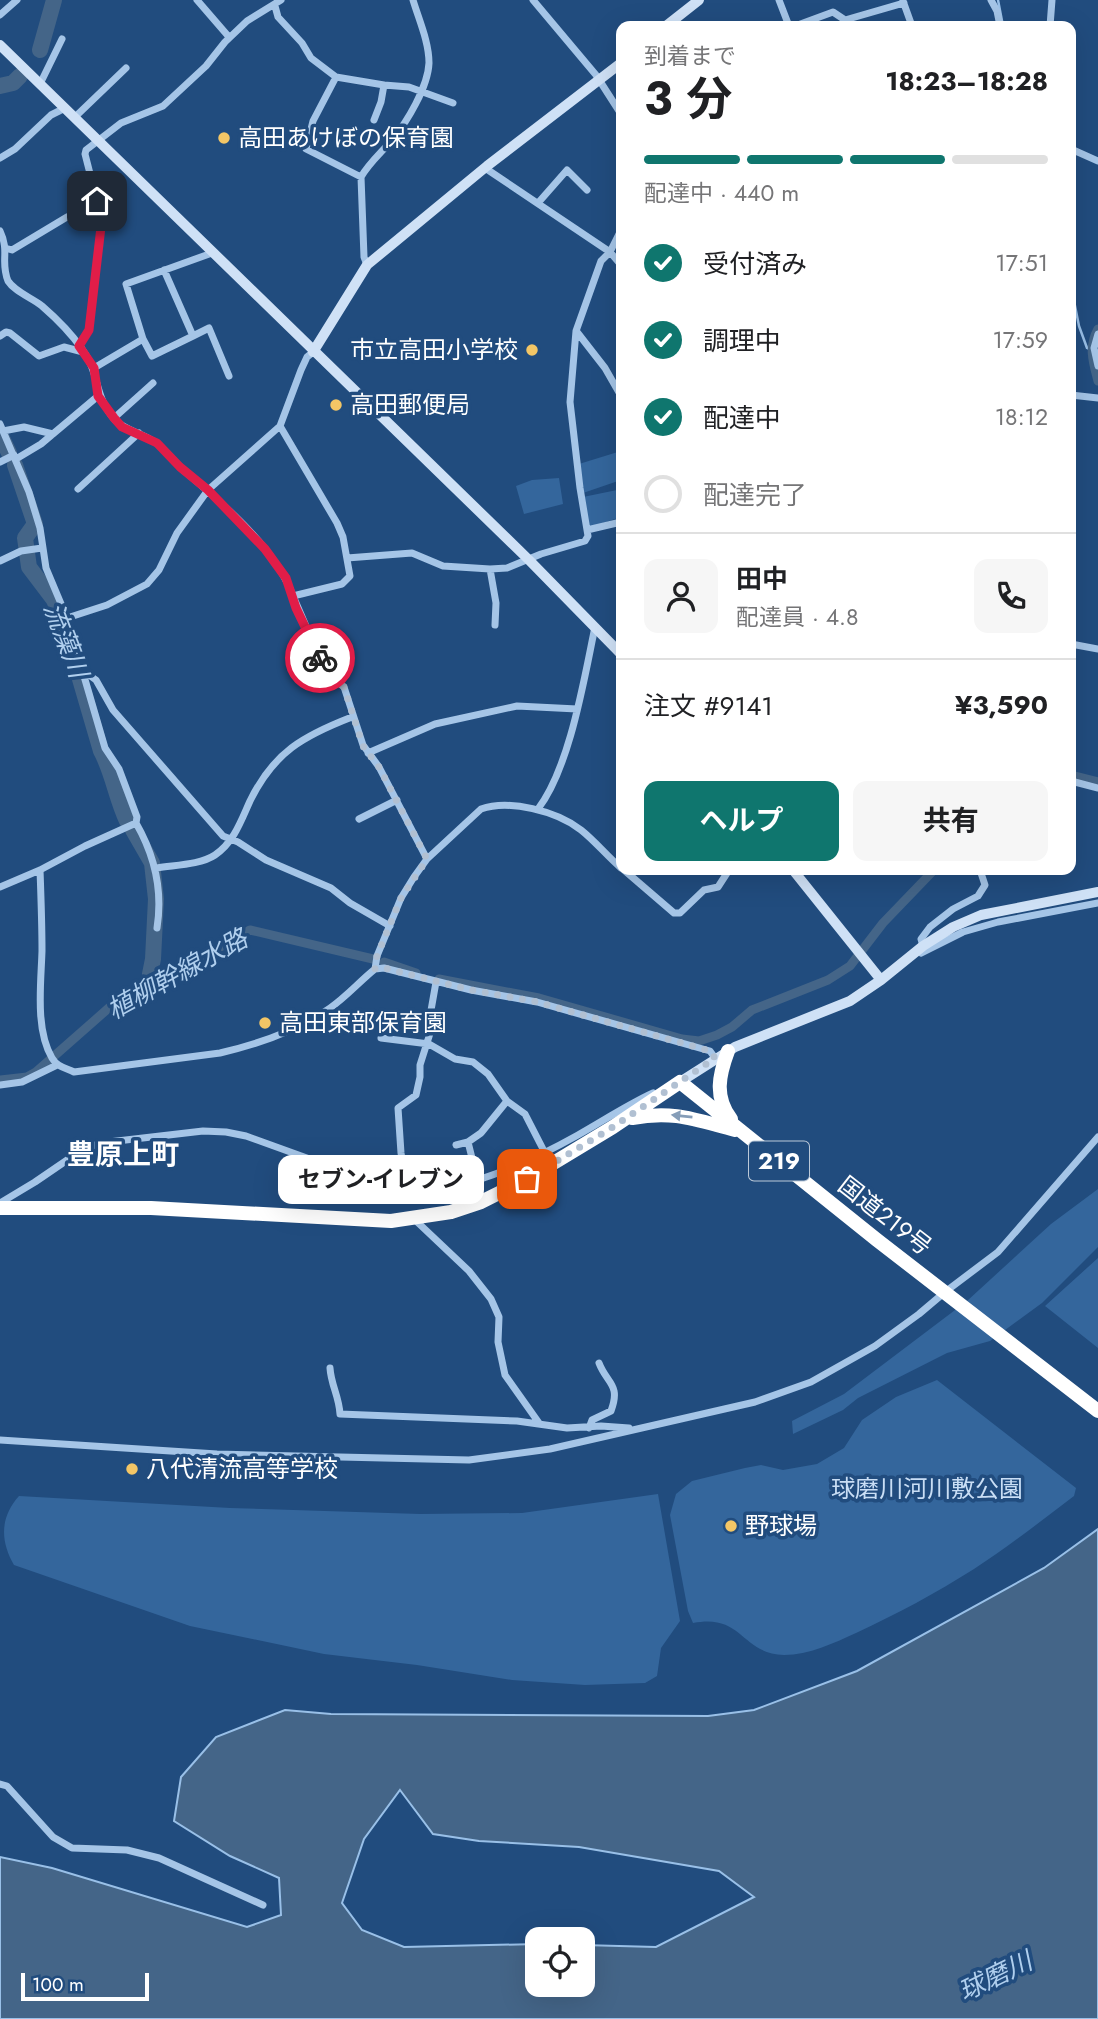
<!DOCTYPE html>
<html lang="ja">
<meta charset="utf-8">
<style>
body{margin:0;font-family:Jost,"Noto Sans JP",sans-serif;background:#f6f6f6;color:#202124;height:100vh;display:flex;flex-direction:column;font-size:26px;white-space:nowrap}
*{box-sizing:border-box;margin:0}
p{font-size:23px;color:#757577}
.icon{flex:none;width:38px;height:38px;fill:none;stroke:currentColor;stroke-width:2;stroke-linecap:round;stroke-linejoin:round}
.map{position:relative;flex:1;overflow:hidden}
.sheet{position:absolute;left:616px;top:21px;width:460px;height:854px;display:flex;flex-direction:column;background:#fff;border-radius:14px;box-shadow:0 7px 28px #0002}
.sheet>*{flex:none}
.controls{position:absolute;left:525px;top:1927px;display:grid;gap:14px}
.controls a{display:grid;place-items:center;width:70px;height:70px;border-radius:14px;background:#fff;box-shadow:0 7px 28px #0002;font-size:35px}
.scale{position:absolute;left:21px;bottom:18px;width:128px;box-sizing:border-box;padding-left:7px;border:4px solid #fff;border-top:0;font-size:19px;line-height:24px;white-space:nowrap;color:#fff;-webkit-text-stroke:5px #214c7e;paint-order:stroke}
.pin{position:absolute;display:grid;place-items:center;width:60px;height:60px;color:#fff;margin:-30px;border-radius:14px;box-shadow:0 4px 10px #0006}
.courier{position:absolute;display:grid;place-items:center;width:70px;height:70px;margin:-35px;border:5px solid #e11d48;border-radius:50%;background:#fff;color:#222;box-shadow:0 2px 9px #0007}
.bubble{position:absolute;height:49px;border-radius:14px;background:#fff;box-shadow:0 7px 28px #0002;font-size:23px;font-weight:700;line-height:49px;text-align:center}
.headline em{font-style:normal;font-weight:700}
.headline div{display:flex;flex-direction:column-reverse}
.headline{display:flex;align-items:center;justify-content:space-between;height:119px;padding:0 28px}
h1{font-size:46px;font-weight:700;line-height:52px}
.bar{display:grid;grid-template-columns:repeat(4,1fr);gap:10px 7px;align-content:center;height:84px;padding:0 28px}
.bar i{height:9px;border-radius:5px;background:#e0e0e0}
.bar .selected{background:#0f766e}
.bar p{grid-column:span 4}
.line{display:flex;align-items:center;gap:18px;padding:0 28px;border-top:2px solid #e0e0e0}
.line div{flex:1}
.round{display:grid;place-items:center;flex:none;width:74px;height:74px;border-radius:14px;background:#f6f6f6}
ol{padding:0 28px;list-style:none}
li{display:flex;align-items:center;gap:21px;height:77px}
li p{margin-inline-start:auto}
li .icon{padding:7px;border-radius:50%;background:#0f766e;color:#fff;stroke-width:4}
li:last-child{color:#757577}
li i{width:38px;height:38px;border:4px solid #e0e0e0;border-radius:50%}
.action{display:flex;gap:14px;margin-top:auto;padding:14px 28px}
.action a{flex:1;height:80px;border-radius:14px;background:#0f766e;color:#fff;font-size:28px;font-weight:700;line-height:80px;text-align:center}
.action a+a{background:#f6f6f6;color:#202124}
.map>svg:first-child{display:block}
</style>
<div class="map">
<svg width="1098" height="2019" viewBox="0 0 1098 2019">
<rect width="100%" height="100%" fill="#214c7e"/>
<path fill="#34669c" d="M621 451V480L583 493 579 464Z
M559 478 563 504 524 514 516 486 532 480Z
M617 490 621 517 588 528 583 497Z
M1098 1189V1247L1042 1303 990 1341 947 1353 858 1398 843 1410 793 1434 792 1421 844 1394 967 1301 1051 1224Z
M1098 1258V1348L1045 1306Z
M937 1380 1076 1488 1074 1496C1041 1521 1008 1547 974 1569 936 1593 897 1614 856 1633 834 1643 809 1655 784 1655 741 1654 743 1613 693 1623L688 1611 670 1515 676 1494 692 1481 745 1468 761 1465 783 1470 817 1464 844 1448 862 1420 896 1397Z
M658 1494 680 1621 661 1648 657 1676 645 1683 585 1685 512 1680 417 1665 324 1654 190 1626 14 1565C0 1541 0 1517 19 1496L230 1508 420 1514 522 1513Z"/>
<path fill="#446588" stroke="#99c0e8" stroke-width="2" fill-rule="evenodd" d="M1098 1529V2019H0V1857L52 1868 247 1927 281 1915 279 1878 230 1856 174 1821 181 1777 216 1737 285 1710 331 1714 708 1716 754 1710 857 1671 1044 1568ZM400 1790 433 1834 479 1841 579 1847 719 1871 754 1897 656 1947 583 1945V1984H537V1944L404 1947 362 1930 342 1903 364 1839Z"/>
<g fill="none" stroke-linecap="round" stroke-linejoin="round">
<path stroke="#99c0e8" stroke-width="2.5" d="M998 0 1003 26
M1071 286 1079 326 1087 348 1091 350"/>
<path stroke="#446588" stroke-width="9" d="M1098 329C1088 347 1093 362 1098 381
M1071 775 1098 782
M384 962 416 973
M439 979 539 998 682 1039 699 1041 717 1035 732 1027 752 1010 828 980 850 966 883 923 934 870
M0 1080 27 1077 36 1072 111 1006 152 983 178 971 250 930 373 959"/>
<path stroke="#446588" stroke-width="16" d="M40 50 54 0
M0 86 13 83 20 76
M0 434 9 453
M15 465 35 524 25 538 29 567 54 600 63 621 101 751C113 773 116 798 127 821
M133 830 152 863 156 899 153 959 150 974 152 983"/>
<path stroke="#a5c5e7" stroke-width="7" d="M197 0 229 37
M533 0 596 75 621 114
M779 0 789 26
M991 0 997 11 1000 26
M903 1 912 26
M275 6 278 17 302 43 311 58 336 77
M0 15 17 0
M795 26 833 12 845 20 904 3
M1050 26 1052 0
M40 84 62 39
M75 117 126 68
M374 120 381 102 384 85 409 87 453 103
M1071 149 1098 161
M0 158 15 149 51 115 65 108
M485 168 610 252 621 265
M361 177 306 149 313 121 336 77 384 85
M538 203 567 170 587 190
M0 231C10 252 0 261 8 281 15 292 32 298 42 306 57 319 71 333 82 349 100 373 94 397 115 420 126 431 143 433 156 443 166 450 173 461 182 469 222 503 274 546 293 596
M5 248 12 250 67 217 98 209
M367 265 364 257 361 177C369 163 381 153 392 140 407 122 428 87 429 63 429 42 419 20 413 0
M577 332 605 368 621 396
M1098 334 1094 348 1098 366
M0 336 6 332 10 333 39 356 64 347 83 352
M193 336 209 328 229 376
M143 339 152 356 193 336 164 270
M79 346 89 330 101 227 97 201 85 154 86 150 121 123 163 106 206 66 225 42 247 21 281 0
M94 368 143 339 126 284 212 253
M1071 395 1098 398
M114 418 153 383
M0 424 29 492 40 528 46 568 67 618 105 748 119 769 137 817 136 823 85 846 40 870 0 887
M280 426 337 523 343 537 350 576 342 584 293 596 318 654 336 681 344 687 363 745 379 767 427 859
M3 431 24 427 53 434
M16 459 41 444 98 396
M0 462 14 455
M78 489 139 433
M587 530 621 522
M347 558 412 553 443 566 490 569 507 568 541 554 585 541 588 536 580 488 570 402 576 331 601 261 610 252 621 230
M0 561 21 551 42 548
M490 569 496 603 495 625
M67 618 107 605 147 584 159 570 177 533 208 490 280 426 301 370 307 357 313 352
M1071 644 1098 649
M83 674 89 675 96 680 113 710 223 836 238 842 266 860 331 888 350 903 390 926
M368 753 435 724 517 706 577 709
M1071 781 1098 788
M538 809C570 767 584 679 595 627
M359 819 397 800
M136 823C155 856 163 890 157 928
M157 868C174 865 200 865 215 855 234 842 241 821 250 801 274 752 303 736 352 717
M40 870C41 897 42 924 42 951 41 984 35 1029 52 1058 57 1067 66 1068 74 1072L220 1053C259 1044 297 1031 330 1008 346 997 360 981 375 969L377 956 401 898 414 877 427 859 481 809C509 799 557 811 581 830 595 841 607 856 621 868
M624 870 674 913H680L704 890 718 887 729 870
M923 946 921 939 930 927 953 909 978 896 985 885 980 870
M921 953 963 932 998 922 1098 903
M375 969 384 968 471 990 537 1002 710 1051 715 1058
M381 1038 429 1044 455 1059 473 1062 488 1074 507 1101 525 1114 545 1153
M0 1085 22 1082 57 1065
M468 1142 481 1133 507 1101
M456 1145 468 1142 477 1178
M408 1192 401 1153 398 1108 416 1095 420 1077V1065L432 1027 430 1016 436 982
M0 1203 35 1182 76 1154 100 1143 203 1131 226 1132 246 1136 401 1192C460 1194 528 1163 578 1135 603 1121 627 1105 653 1093
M413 1218 469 1271 491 1299 499 1317 498 1342 505 1375 539 1423
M330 1368C331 1385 339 1396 340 1414L517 1421 567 1428 601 1426 629 1428
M589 1428 592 1420 611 1411C621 1384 607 1384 599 1363
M0 1440 217 1454 469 1460 550 1449 755 1402 811 1382 875 1346 919 1314 945 1292 998 1252 1098 1137
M0 1784 7 1786 53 1837 72 1848 127 1850 159 1858 263 1905"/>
<path stroke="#cfe1f6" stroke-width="10" d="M666 26 699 0
M0 45 529 560 621 654
M313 352 367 265 487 166 621 63
M793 870 881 980
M680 1082 735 1047 850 1001 881 980 923 946 953 927 981 915 1098 892"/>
<path stroke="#fff" stroke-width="14" d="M728 1051C719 1075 714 1097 731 1119
M632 1118C674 1110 696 1120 735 1130
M0 1208H151L391 1221 451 1212 481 1202 527 1179 613 1127 680 1082 877 1240 1098 1411"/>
</g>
<defs><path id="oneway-solid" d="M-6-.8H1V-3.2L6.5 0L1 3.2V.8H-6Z" transform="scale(1.75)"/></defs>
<use fill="#859db8" href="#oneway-solid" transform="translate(682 1116) rotate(-174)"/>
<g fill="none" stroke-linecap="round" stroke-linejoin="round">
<path stroke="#b1c0d2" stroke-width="7" stroke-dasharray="0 12.6" d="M320 658 336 681 344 687 363 746 379 767 427 859 401 898 377 956 375 969 384 968 471 990 537 1002 710 1051 715 1058 613 1127 527 1179"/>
<path stroke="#e11d48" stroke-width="9" d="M97 201 101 227 89 330 79 346 94 368 98 396 114 418 122 427 157 443 180 467 208 490 265 549 286 578 296 608 320 658"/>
</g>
<g fill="#f3c666" stroke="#214c7e" stroke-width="2.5">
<circle cx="224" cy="138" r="7"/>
<circle cx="532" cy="350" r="7"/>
<circle cx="336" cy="405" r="7"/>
<circle cx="265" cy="1023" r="7"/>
<circle cx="132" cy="1469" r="7"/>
<circle cx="731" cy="1526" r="7"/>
</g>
<g text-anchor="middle" stroke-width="7" stroke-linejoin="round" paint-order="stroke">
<rect fill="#214c7e" stroke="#bcc9d8" stroke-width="2" x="749" y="1141.5" width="60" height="39" rx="5"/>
<g font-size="23" font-weight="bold" fill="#fff">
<text x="779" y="1169">219</text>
</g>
<g font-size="24" fill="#fff" stroke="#214c7e" text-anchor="start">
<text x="238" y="146">高田あけぼの保育園</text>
<text x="518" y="358" text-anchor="end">市立高田小学校</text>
<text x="350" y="413">高田郵便局</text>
<text x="279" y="1031">高田東部保育園</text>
<text x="146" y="1477">八代清流高等学校</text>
<text x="745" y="1534">野球場</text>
</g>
<g font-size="24" fill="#fff" stroke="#214c7e">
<text transform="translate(885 1216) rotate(38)" y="8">国道219号</text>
</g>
<g font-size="24" fill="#c9def5" stroke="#214c7e">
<text x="927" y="1497">球磨川河川敷公園</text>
</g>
<g font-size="26" font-style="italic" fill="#b0cfee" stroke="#214c7e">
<text transform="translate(66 640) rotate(69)" y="9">流藻川</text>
<text transform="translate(177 974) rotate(-29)" y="9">植柳幹線水路</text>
<text transform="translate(995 1976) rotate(-26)" y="9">球磨川</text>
</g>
<g font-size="28" font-weight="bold" fill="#fff" stroke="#214c7e">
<text x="123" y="1164">豊原上町</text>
</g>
</g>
</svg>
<div class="controls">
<a><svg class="icon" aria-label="locate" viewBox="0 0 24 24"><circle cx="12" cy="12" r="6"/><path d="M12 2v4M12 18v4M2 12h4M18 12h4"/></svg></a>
</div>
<div class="scale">100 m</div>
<div class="pin" style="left:527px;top:1179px;background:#ea580c"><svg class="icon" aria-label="bag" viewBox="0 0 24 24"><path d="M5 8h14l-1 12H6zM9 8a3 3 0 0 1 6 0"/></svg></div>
<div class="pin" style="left:97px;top:201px;background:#1f2937"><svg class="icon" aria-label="home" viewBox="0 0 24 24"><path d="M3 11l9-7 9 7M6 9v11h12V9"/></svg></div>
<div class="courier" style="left:320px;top:658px"><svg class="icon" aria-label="bike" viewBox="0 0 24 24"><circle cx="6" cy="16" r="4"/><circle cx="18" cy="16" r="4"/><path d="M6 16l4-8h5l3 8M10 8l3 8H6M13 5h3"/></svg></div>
<div class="bubble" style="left:278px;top:1155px;width:206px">セブン-イレブン</div>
<section class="sheet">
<div class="headline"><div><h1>3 分</h1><p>到着まで</p></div><em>18:23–18:28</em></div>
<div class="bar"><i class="selected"></i><i class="selected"></i><i class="selected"></i><i></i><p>配達中 · 440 m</p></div>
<ol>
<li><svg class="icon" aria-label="check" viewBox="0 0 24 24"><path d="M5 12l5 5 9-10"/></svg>受付済み<p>17:51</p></li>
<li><svg class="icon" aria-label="check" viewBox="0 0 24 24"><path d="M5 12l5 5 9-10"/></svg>調理中<p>17:59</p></li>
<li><svg class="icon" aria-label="check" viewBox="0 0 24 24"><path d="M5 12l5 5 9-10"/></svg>配達中<p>18:12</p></li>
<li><i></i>配達完了</li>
</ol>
<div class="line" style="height:126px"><a class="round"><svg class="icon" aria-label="person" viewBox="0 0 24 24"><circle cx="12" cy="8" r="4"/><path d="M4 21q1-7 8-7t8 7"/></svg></a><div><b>田中</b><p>配達員 · 4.8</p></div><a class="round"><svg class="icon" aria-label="phone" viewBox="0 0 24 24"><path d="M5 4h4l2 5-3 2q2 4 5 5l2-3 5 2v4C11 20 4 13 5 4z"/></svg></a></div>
<div class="line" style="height:91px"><div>注文 #9141</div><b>¥3,590</b></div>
<div class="action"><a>ヘルプ</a><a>共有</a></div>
</section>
</div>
